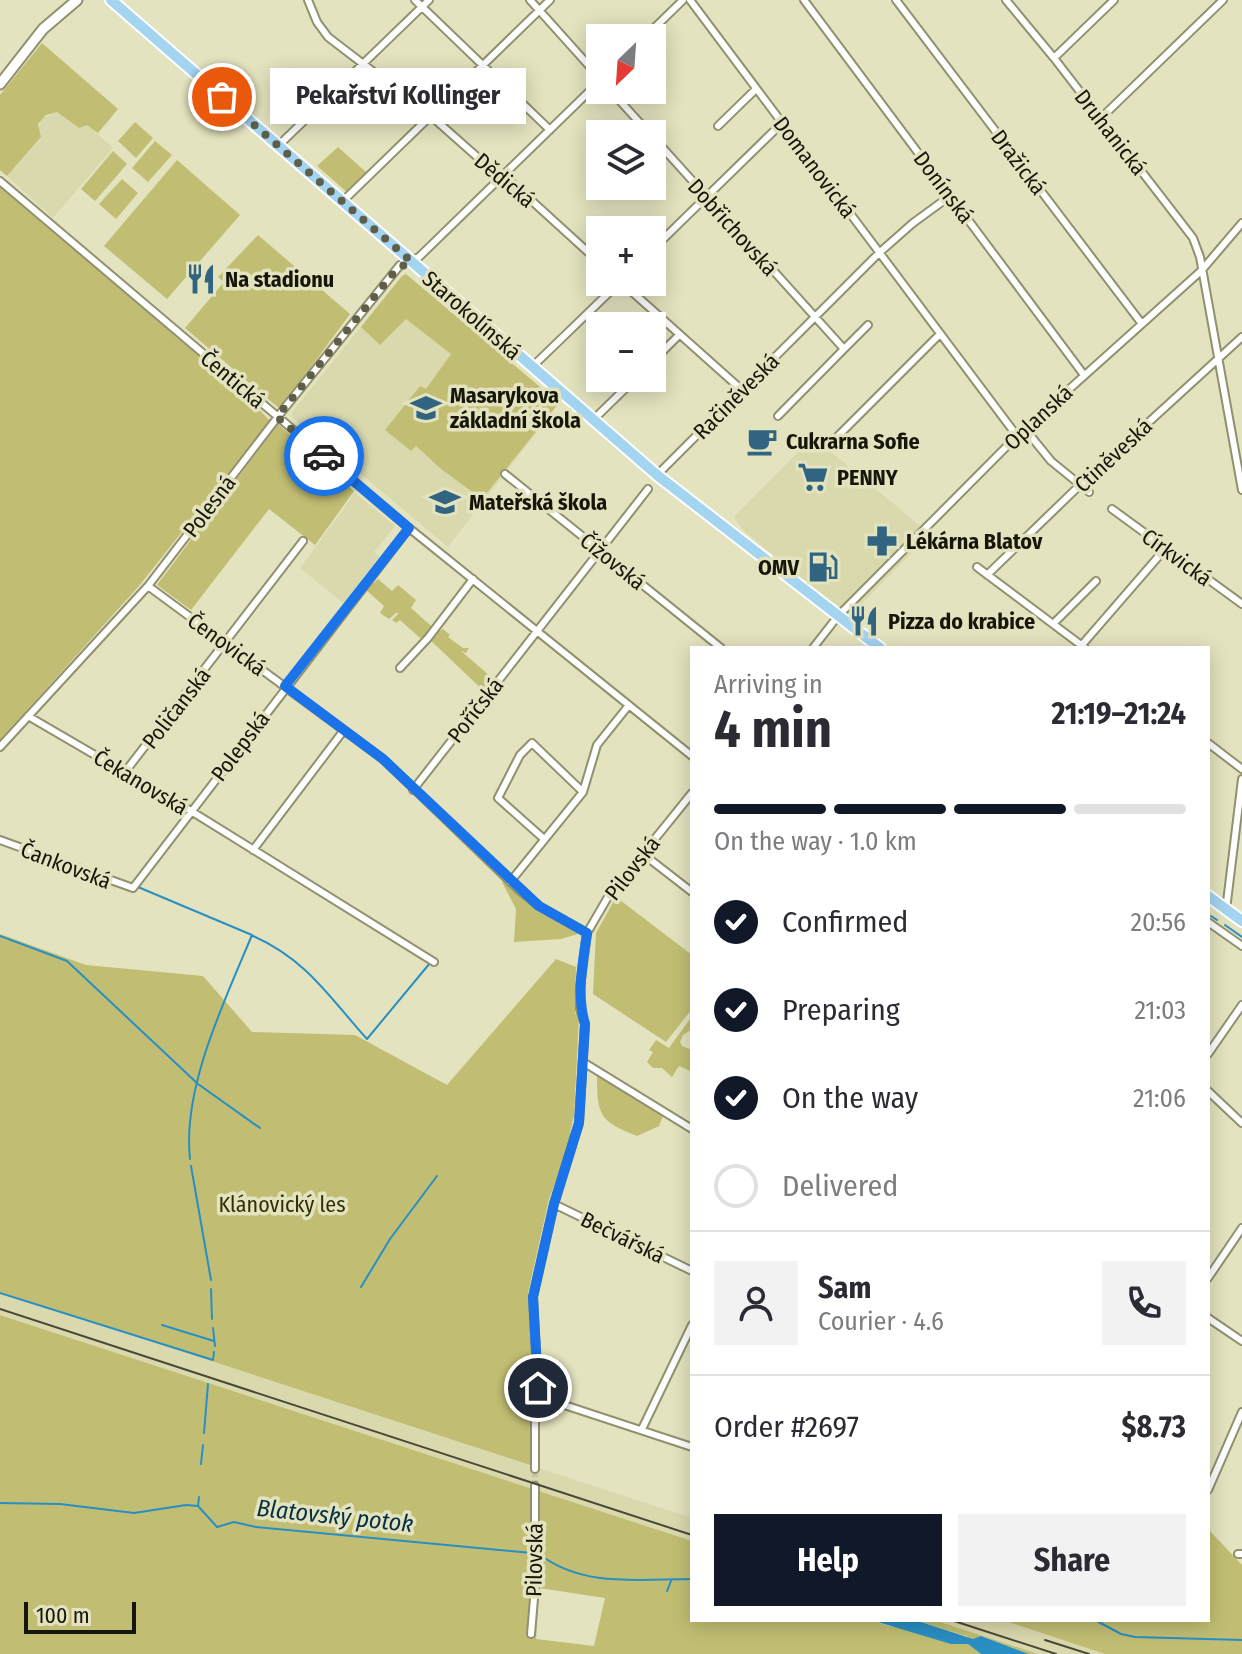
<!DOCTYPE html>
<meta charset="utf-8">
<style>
body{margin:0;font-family:"Fira Sans Condensed",sans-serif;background:#f2f2f3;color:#2b2b33;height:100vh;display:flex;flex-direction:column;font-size:30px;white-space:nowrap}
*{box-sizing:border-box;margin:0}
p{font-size:26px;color:#7c7c81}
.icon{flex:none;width:44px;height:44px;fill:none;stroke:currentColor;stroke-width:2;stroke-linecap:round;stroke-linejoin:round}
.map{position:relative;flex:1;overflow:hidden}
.panel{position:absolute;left:690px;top:646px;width:520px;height:976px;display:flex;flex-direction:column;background:#fff;border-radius:0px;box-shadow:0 4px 20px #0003}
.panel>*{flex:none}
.needle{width:52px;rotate:205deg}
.controls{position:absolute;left:586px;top:24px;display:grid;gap:16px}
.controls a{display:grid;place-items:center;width:80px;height:80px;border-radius:0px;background:#fff;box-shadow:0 4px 20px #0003;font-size:40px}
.scale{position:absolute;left:24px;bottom:20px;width:112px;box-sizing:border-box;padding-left:8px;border:4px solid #17160a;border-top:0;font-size:22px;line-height:28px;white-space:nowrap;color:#17160a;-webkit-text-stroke:6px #e3e3bf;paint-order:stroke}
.pin{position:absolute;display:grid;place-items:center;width:68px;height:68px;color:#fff;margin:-34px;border:4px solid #fff;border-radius:50%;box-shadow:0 2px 8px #0007}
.courier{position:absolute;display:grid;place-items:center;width:80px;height:80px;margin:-40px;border:6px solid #1a73e8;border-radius:50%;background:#fff;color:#222;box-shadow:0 2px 10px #0007}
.bubble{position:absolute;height:56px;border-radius:0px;background:#fff;box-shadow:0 4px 20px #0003;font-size:26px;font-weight:700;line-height:56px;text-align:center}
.summary em{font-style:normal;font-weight:700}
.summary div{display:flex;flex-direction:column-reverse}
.summary{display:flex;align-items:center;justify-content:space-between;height:136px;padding:0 24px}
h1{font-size:52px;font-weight:700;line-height:60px}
.bar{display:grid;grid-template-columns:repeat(4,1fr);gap:12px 8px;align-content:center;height:96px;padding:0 24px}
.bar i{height:10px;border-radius:6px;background:#e1e1e2}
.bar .selected{background:#111827}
.bar p{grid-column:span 4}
.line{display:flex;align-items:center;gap:20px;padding:0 24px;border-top:2px solid #e1e1e2}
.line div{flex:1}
.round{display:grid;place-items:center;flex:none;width:84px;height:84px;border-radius:0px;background:#f2f2f3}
ol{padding:0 24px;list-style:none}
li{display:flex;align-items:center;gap:24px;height:88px}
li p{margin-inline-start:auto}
li .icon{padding:8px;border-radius:50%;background:#111827;color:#fff;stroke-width:4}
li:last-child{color:#7c7c81}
li i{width:44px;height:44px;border:4px solid #e1e1e2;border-radius:50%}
.cta{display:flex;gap:16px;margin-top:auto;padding:16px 24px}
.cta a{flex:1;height:92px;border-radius:0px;background:#111827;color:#fff;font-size:32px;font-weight:700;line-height:92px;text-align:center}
.cta a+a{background:#f2f2f3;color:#2b2b33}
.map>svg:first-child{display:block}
</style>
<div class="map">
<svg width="1242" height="1654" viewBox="0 0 1242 1654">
<rect width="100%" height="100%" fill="#e3e3bf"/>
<path fill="#dad9ae" d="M57 112 79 128 87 124 113 148 53 218 7 176 41 138 38 130 41 119Z
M406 274 559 403 448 547 343 459 344 453 306 422 300 424 292 417V412L402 276Z
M813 437 930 534 850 616 789 569 741 528 734 517Z
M355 493 395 526 374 552 379 557 343 603 300 568Z
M0 1292 692 1518V1541L0 1315Z
M934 1620H1002L1105 1654H1038Z"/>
<path fill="#c1be73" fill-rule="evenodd" d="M42 43 118 109 98 133 87 125 79 128 57 112 46 115 38 124 41 137 7 176 0 170V95Z
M135 122 153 138 136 158 118 141Z
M155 141 172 155 148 182 132 168Z
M338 147 366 172 347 192 317 166Z
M113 151 127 164 95 201 81 189Z
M177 160 240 215 167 299 104 246Z
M122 179 138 193 116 219 99 204Z
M0 186 232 381 270 421 139 586 0 740Z
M258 235 350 314 280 409 185 328 224 282 218 277Z
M406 274 559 403 482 499 441 469 416 446 411 451 385 430 420 386 426 389 451 354 406 319 380 345 361 327 402 276Z
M278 424 354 491 315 545 269 509 191 610 157 585Z
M378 579 392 591 398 585 416 600 411 608 438 632 443 629 450 635 448 637 463 648H469L466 653 461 651 497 682 488 695 426 636 421 642 422 637 420 638 400 620 396 623 392 620 398 614 397 612 389 619 380 613 384 606 366 590Z
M504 880 535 907 577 930 578 934 561 939 514 942 516 909 502 882Z
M616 897 692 955V1009L666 1042 593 994 596 933Z
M0 934 86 965 203 976 252 1032 355 1035 447 1085 556 959 576 967 575 1013 579 1017 574 1115 570 1133 573 1134 549 1199 528 1293 534 1387 530 1465 0 1292Z
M690 1019 692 1029 683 1035 680 1042 682 1046 692 1050V1072L679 1066 672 1077 662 1068H653L647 1062 653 1052 649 1050 656 1040 669 1048Z
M597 1075 663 1116 659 1126 637 1136C599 1121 597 1115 597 1075Z
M0 1315 692 1541V1620H871L889 1626 972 1638 915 1620H934L1038 1654H1029L981 1636 968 1644 981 1654H0ZM539 1588 605 1598 594 1646 536 1639Z
M1208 1529 1242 1565V1654H1105L1002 1620H1208Z"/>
<path fill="#298fc3" d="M871 1620H915L973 1639 981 1636 1029 1654H981L968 1644H951Z"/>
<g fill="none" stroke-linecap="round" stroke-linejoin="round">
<path stroke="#298fc3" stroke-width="2" d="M138 887 252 935C225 1000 182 1088 190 1159
M1211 916 1217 920
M1225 925 1242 937
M0 936 67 961 198 1084 260 1128
M253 936C307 960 329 997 367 1039L430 963
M191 1166 211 1280
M361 1287 390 1239 437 1176
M211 1289 212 1319
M0 1293 213 1360 214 1352
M162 1325 214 1341
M213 1328 215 1346
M204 1433 208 1384
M201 1464 203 1445
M0 1503 60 1504 134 1513 186 1505 198 1506 217 1527 234 1522 256 1527 532 1553
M198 1506 199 1497
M538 1547 539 1554C583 1588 639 1579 692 1579
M667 1591 671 1581
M1095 1620 1121 1634 1135 1637 1242 1640"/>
<path stroke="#c4c4a4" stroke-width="6" stroke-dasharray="6 3" stroke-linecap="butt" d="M535 1486V1469"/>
<g stroke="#91906f" stroke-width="10">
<path id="street" d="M308 0 317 22 328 37 431 116 501 178 510 181 600 263
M415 0 550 130
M530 0 600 78
M690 0 1017 436
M804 0 1084 375
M896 0 1142 324
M1006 0 1054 58 1193 238 1200 257 1242 490
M644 38 683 0
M1054 58 1114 0
M610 90 650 134
M1100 119 1223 0
M718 126 756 89
M652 136 844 349 868 325
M278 146 429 0
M0 181 409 528 692 756
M343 201 550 0
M652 250 782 123
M621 282 742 390
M652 362 679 335
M532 367 620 282
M778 416 844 349
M593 420 636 378
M1025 429 1051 461 1089 492
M829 445 940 334
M505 474 721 648
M657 475 879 253 913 223 950 196
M1112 509 1242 604
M977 567 1085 648
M987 575 1080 485 1242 337
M148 586 383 759 518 889 539 906 587 933
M1053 624 1096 581
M1081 646 1165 549
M813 648 838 616 1017 436 1201 271 1242 223
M400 668 428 638 473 579
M28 716 191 811 434 962
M1208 743 1242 769
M0 747 148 586 283 410 400 265 419 257 600 81
M125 772 303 541
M413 790 648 489
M544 839 498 798 520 755 532 743 583 792
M0 840 133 888 409 528
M253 850 344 730
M643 854 692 892
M510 882 583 792 597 745 629 705
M1226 910 1242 779
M1208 922 1242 946
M1208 1054 1242 1005
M583 1062 692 1129
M1208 1091 1242 1123
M554 1204 692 1271
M1208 1278 1242 1228
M1208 1318 1242 1341
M538 1388 546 1399 692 1447
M642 1429 692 1325
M535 1469V1404L538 1388 533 1297 554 1204 579 1123 585 1024 580 1009V987L587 933 608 897 692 793
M1208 1490 1242 1412
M1238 1554H1242
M531 1634 535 1587V1486"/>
</g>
<g stroke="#91906f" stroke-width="13">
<path id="secondary" d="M0 84 43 29 77 0"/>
</g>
<g stroke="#fff" stroke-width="14">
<path id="primary" d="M111 0 657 475 880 648
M1208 896 1242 921"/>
</g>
<use href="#street" stroke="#fff" stroke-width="6"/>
<use href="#secondary" stroke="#fff" stroke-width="9"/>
<use href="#primary" stroke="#a3d4f0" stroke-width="10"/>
<path stroke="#4a4937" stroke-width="2" d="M0 1309 692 1535
M951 1620 1056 1654
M1045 1640 1089 1654"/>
</g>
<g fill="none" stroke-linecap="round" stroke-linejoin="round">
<path stroke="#5e5e49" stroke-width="8" stroke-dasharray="0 14.4" d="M222 97 411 261 396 270 277 417 324 456"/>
<path stroke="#1a73e8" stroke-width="10" d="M324 456 409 528 285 686 383 759 539 906 587 933C583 963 576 994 585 1024L579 1123 554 1204 533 1297 538 1388"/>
</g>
<defs>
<g id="restaurant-bare" transform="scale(2.4)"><path d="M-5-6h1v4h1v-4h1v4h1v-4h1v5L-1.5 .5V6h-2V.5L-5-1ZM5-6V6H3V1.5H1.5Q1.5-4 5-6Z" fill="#316481" stroke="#e3e3bf" stroke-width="2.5" paint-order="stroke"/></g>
<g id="school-bare" transform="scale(2.4)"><path d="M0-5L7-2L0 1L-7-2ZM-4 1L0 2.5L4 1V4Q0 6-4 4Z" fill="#316481" stroke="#e3e3bf" stroke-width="2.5" paint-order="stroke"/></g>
<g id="cafe-bare" transform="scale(2.4)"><path d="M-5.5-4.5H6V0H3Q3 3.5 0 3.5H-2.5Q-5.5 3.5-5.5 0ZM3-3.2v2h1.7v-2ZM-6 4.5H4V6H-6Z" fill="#316481" stroke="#e3e3bf" stroke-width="2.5" paint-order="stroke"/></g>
<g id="supermarket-bare" transform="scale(2.4)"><path d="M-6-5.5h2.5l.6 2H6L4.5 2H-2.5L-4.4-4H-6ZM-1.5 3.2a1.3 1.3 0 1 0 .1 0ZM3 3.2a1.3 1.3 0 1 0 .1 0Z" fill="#316481" stroke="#e3e3bf" stroke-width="2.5" paint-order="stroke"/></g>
<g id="pharmacy-bare" transform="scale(2.4)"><path d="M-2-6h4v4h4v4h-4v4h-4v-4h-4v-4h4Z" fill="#316481" stroke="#e3e3bf" stroke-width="2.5" paint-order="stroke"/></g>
<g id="fuel-bare" transform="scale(2.4)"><path d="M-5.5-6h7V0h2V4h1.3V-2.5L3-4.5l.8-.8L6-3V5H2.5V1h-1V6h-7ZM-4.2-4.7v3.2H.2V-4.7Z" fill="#316481" stroke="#e3e3bf" stroke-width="2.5" paint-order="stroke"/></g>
</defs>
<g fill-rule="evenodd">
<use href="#restaurant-bare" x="201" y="279"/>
<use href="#school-bare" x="426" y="408"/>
<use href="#cafe-bare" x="762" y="441"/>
<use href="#supermarket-bare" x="813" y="477"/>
<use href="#school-bare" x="445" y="502"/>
<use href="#pharmacy-bare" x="882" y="541"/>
<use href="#fuel-bare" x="823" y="567"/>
<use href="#restaurant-bare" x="864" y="621"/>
</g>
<g text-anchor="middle" stroke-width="7" stroke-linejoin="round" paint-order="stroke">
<g font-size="22" fill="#17160a" stroke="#e3e3bf">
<text transform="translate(1111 132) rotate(52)" y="8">Druhanická</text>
<text transform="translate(1019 162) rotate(53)" y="8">Dražická</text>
<text transform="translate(815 167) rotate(53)" y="8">Domanovická</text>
<text transform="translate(505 180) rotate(40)" y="8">Dědická</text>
<text transform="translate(944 187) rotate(53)" y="8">Donínská</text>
<text transform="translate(733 227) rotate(48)" y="8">Dobřichovská</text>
<text transform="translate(472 315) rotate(41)" y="8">Starokolínská</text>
<text transform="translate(233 379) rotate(40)" y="8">Čentická</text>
<text transform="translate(736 396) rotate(-45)" y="8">Račiněveská</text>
<text transform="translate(1038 417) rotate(-43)" y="8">Oplanská</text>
<text transform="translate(1113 455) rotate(-43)" y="8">Ctiněveská</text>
<text transform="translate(209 506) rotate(-53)" y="8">Polesná</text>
<text transform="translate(1177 557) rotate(36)" y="8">Církvická</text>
<text transform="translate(613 561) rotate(39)" y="8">Čížovská</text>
<text transform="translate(227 644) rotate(36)" y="8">Čenovická</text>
<text transform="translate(176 708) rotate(-52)" y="8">Poličanská</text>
<text transform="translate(475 710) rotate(-52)" y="8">Poříčská</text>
<text transform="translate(240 746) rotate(-53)" y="8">Polepská</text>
<text transform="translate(141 782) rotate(31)" y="8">Čekanovská</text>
<text transform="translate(66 865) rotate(21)" y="8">Čankovská</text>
<text transform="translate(632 868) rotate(-52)" y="8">Pilovská</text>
<text transform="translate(623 1237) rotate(26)" y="8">Bečvářská</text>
<text transform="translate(534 1560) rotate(-89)" y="8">Pilovská</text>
</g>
<g font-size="22" font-weight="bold" fill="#17160a" stroke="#e3e3bf" text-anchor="start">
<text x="225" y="287">Na stadionu</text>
<text x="450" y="403">Masarykova<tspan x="450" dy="25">základní škola</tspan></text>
<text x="786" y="449">Cukrarna Sofie</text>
<text x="837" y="485">PENNY</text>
<text x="469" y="510">Mateřská škola</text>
<text x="906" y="549">Lékárna Blatov</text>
<text x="799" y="575" text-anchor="end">OMV</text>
<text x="888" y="629">Pizza do krabice</text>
</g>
<g font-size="22" fill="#302e03" stroke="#e3e3bf">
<text x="282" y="1212">Klánovický les</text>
</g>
<g font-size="24" font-style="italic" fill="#043046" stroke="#e3e3bf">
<text transform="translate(335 1516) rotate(6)" y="8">Blatovský potok</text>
</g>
</g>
</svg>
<div class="controls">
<a><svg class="needle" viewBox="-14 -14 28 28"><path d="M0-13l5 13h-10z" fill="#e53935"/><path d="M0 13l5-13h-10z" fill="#7c7c81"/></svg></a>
<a><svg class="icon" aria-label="layers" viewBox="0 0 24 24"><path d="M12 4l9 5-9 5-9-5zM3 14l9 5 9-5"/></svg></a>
<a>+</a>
<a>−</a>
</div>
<div class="scale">100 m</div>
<div class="pin" style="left:222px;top:97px;background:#ea580c"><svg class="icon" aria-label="bag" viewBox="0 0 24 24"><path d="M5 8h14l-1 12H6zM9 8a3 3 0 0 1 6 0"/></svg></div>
<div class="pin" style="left:538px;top:1388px;background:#1f2937"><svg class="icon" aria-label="home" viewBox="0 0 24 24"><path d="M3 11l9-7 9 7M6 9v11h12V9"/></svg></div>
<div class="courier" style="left:324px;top:456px"><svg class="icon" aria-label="car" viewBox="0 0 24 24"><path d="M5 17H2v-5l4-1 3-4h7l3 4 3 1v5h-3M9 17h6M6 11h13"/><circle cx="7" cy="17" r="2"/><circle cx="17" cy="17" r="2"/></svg></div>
<div class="bubble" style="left:270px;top:68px;width:256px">Pekařství Kollinger</div>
<section class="panel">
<div class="summary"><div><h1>4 min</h1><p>Arriving in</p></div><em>21:19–21:24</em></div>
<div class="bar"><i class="selected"></i><i class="selected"></i><i class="selected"></i><i></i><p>On the way · 1.0 km</p></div>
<ol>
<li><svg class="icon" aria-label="check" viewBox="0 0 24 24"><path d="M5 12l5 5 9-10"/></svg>Confirmed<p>20:56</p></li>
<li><svg class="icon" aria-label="check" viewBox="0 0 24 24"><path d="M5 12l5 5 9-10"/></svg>Preparing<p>21:03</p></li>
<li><svg class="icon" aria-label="check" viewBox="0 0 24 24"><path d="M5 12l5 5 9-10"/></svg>On the way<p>21:06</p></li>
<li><i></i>Delivered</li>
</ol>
<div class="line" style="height:144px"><a class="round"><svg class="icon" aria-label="person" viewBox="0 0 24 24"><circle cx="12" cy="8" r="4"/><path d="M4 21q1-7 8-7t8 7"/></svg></a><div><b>Sam</b><p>Courier · 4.6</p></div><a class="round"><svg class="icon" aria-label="phone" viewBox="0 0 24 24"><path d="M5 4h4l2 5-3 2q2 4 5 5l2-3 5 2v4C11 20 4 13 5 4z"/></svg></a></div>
<div class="line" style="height:104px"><div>Order #2697</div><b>$8.73</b></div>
<div class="cta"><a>Help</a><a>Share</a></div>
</section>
</div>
